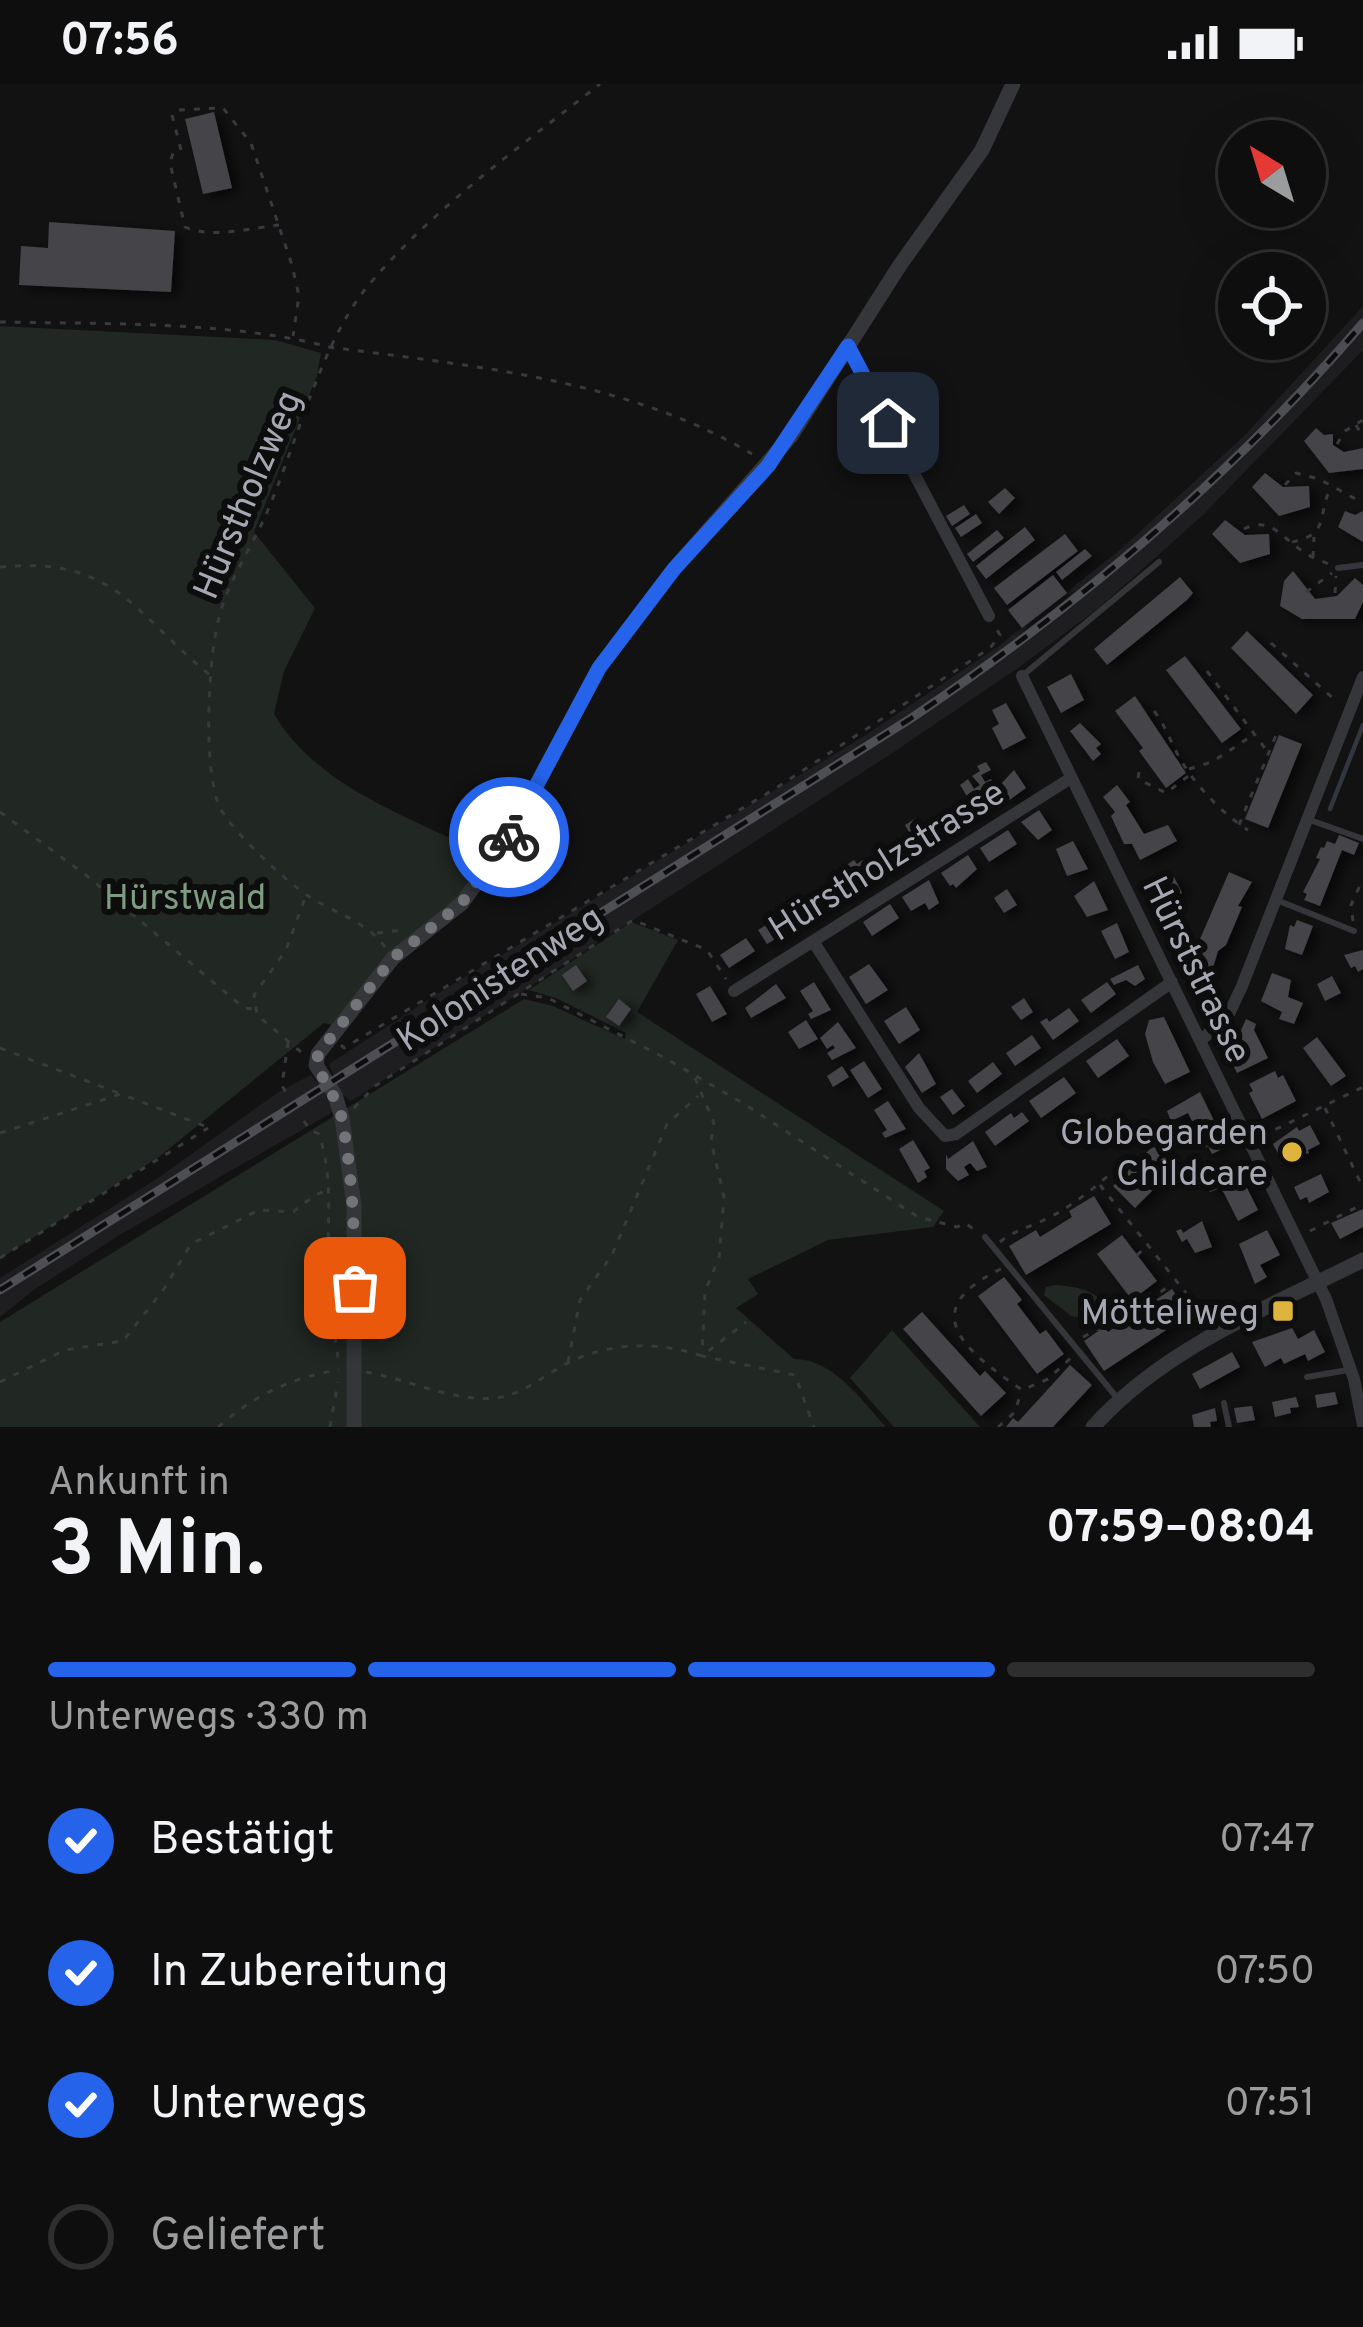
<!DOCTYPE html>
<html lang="de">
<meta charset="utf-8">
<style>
body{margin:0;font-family:Overpass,sans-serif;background:#171717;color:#f1f3f6;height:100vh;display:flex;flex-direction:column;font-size:45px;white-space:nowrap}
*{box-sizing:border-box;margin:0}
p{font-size:39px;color:#9b9c9e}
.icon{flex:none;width:66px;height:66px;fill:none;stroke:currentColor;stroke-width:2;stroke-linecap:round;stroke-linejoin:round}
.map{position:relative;height:1343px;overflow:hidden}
.sheet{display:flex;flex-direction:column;background:#0e0e0e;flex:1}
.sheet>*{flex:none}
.needle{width:78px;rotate:322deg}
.buttons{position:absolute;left:1218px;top:36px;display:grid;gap:24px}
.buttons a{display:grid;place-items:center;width:108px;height:108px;border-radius:50%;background:#0e0e0e;box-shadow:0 12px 48px #0002,0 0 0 3px #2e2e2e;font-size:60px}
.pin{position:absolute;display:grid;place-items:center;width:102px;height:102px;color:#fff;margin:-51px;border-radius:24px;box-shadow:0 6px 18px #0006}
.courier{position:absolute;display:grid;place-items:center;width:120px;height:120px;margin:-60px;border:9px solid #2563eb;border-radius:50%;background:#fff;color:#222;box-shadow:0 3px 15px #0007}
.overview em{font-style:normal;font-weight:700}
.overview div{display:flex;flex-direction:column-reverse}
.overview{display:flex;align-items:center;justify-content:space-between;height:204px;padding:0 48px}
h1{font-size:78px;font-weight:700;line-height:90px}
.bar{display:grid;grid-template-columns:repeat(4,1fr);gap:18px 12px;align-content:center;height:144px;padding:0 48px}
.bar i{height:15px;border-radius:9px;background:#2e2e2e}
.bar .current{background:#2563eb}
.bar p{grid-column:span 4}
ol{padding:0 48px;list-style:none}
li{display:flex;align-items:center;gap:36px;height:132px}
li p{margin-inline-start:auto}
li .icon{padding:12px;border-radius:50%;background:#2563eb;color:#fff;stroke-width:4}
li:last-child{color:#9b9c9e}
li i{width:66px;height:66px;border:6px solid #2e2e2e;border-radius:50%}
.status{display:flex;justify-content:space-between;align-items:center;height:84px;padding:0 60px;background:#0e0e0e;direction:ltr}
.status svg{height:33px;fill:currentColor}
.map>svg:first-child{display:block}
</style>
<div class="status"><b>07:56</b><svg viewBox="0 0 49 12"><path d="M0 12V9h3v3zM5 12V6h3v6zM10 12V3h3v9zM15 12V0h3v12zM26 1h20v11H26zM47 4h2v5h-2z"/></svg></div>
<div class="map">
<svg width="1363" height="1343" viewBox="0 0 1363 1343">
<defs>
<filter id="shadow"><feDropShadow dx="7" dy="4" stdDeviation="6" flood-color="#0009"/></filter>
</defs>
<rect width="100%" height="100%" fill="#121213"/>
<path fill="#1e1e20" d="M1363 222V266L1203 431 1100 523 1018 584 891 670 526 905 351 1017 340 1009 329 980 442 907 861 654 999 562 1122 464 1245 351Z
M311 991 330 1014 333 1028 123 1149 35 1205 0 1233V1194L158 1094 280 1007Z"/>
<path fill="#212722" d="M0 242 275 256 321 269 317 292 254 448 315 524 284 587 274 630C318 705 417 736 491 773L455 818 386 873 331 941 324 939 160 1072 0 1175Z
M631 838 678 856 637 928 944 1127 933 1143 828 1156 748 1195 758 1210 736 1224 794 1275C834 1275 861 1316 886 1343H0V1238L524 915 553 922 625 955 626 949 558 915 529 906Z
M1055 1201C1079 1202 1104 1208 1111 1233L1103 1238 1071 1232 1044 1211 1046 1203Z
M892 1246 980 1343H894L850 1294Z"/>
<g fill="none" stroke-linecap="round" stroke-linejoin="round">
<path stroke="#31373e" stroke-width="4.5" d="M1330 725 1363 641"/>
</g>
<path fill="#444448" filter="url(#shadow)" d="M214 28 232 104 203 110 185 35Z
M49 138 175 147 171 208 19 201 21 162 48 164Z
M1316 344 1324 351 1333 350V361L1344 368 1363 364V385L1329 389 1304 357Z
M1265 389 1283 403 1309 402 1310 423 1279 432 1252 403Z
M1005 404 1015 414 999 430 988 418Z
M964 421 970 430 952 442 946 432Z
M1345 427 1355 431 1363 427V458L1338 443Z
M976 430 982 439 961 453 955 444Z
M1225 436 1245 451 1269 450 1270 470 1240 479 1212 450Z
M1025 443 1035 456 986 495 976 482Z
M997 446 1004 454 973 478 967 470Z
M1065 450 1078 467 1007 521 994 504Z
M1085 465 1092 472 1062 496 1056 488Z
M1293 487 1315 515 1337 512 1355 494 1363 501V518L1355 535H1302L1280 522 1284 497Z
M1053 491 1067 509 1022 544 1008 526Z
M1180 493 1193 509 1187 516 1107 581 1094 565Z
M1247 547 1313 611 1296 630 1231 564Z
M1185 572 1241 645 1222 659 1166 586Z
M1071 590 1084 616 1061 629 1047 603Z
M1135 612 1186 689 1166 704 1139 667 1143 664 1115 627Z
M1006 619 1026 654 1003 666 992 644 999 640 992 626Z
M1080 639 1101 660 1096 664 1101 670 1093 677 1070 647Z
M1279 651 1302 660 1268 744 1245 735Z
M986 678 991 686 981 691 985 698 991 695 997 705 987 714 990 720 963 736 955 723 968 714 960 701 968 695 974 705 980 701 972 692 980 687 977 682Z
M1014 686 1026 704 1008 717 998 703Z
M1117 701 1130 718 1126 721 1144 750 1168 741 1177 757 1140 776 1132 760H1124L1111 732 1115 728 1103 713Z
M1039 726 1052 746 1038 756 1021 738Z
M942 730 951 744 924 761 919 753 914 757 905 741 916 734 921 743Z
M1008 746 1017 760 989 778 980 764Z
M1339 751 1359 759 1354 771 1342 766 1320 822 1304 816 1307 810 1303 808 1320 775 1316 774 1321 763 1324 764 1327 757 1335 760Z
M903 754 912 768 885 786 876 772Z
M1073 757 1088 785 1067 792 1056 765Z
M968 771 977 785 956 804 953 800 950 802 941 789Z
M854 776 857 780 863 776 873 792 846 810 836 788Z
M1229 788 1252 798 1238 822 1242 823 1226 861 1218 867 1210 894 1187 885Z
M1174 793 1182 809 1164 818 1162 813 1155 817 1149 805Z
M929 796 939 819 929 826 925 819 911 827 902 813Z
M1094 797 1108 826 1087 833 1074 812Z
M824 804 834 818 807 835 797 821Z
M1007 805 1017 821 1004 829 994 814Z
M890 820 899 834 872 852 863 838Z
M786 829 795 843 767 860 758 846Z
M1297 836 1313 842 1302 871 1285 865 1290 841 1294 843Z
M1117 839 1129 868 1115 875 1101 847Z
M746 854 755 867 729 884 720 871Z
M1363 866V885L1358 888 1355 882 1351 884 1344 871Z
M869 880 888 906 866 920 849 893Z
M576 881 587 897 573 907 562 891Z
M1138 881 1145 895 1135 902 1126 896 1114 901 1110 895Z
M1272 889 1291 896 1288 913 1303 919 1294 940 1279 935 1282 928 1261 917Z
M1332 892 1341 909 1325 917 1317 900Z
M814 898 831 926 811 935 808 930 813 927 800 907Z
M1107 898 1116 910 1091 929 1081 916Z
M776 900 786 914 751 934 745 924Z
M710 902 727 930 712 938 696 910Z
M1024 914 1033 928 1021 936 1011 923Z
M619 915 631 925 619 942 606 933Z
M906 923 920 946 899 960 884 937Z
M1069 924 1079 937 1053 956 1040 938 1047 934 1049 938Z
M1164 933 1190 988 1165 1000 1153 978 1145 950 1149 936Z
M1246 935 1256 940 1254 946 1268 974 1237 989 1229 973Z
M806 936 818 955 799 965 788 948Z
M838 938 856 964 832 976 827 969 835 964 833 961 827 965 820 954Z
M1032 951 1041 964 1015 982 1006 969Z
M1317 953 1346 992 1331 1002 1303 964Z
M1117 955 1129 972 1098 994 1086 977Z
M919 969 936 1000 922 1009 905 983Z
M864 977 882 1005 868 1014 850 986Z
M993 978 1002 990 977 1009 968 997Z
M842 982 849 993 833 1003 827 992Z
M1275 987 1278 994 1283 991 1296 1017 1262 1035 1249 1009 1253 1007 1249 1000Z
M1064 993 1076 1009 1041 1034 1029 1017Z
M952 1005 965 1022 953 1031 940 1013Z
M1200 1008 1223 1055 1218 1058 1222 1065 1212 1070 1208 1062 1205 1064 1188 1029 1171 1037 1167 1027Z
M888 1017 906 1045 885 1054 882 1049 887 1046 874 1026Z
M1022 1028 1029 1037 995 1062 985 1048 1011 1029 1014 1034Z
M1310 1041 1320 1060 1308 1066 1309 1069 1283 1079 1273 1060 1297 1043 1299 1047Z
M913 1056 930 1084 924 1087 927 1093 918 1099 899 1065Z
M973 1057 987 1083 977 1087 970 1079 964 1083 969 1091 958 1097 946 1085V1070L948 1075Z
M1153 1062 1175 1084 1135 1124 1113 1102Z
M1236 1082 1258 1126 1238 1137 1224 1109 1220 1104 1210 1108 1205 1098 1227 1083Z
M1321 1090 1329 1108 1309 1119 1307 1113 1300 1116 1294 1103Z
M1094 1112 1111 1140 1026 1191 1009 1162 1036 1146 1040 1153 1072 1133 1069 1127Z
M1363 1125V1143L1340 1155 1331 1139Z
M1202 1137 1212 1163 1195 1169 1187 1155 1182 1158 1176 1147 1181 1145 1183 1149Z
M1267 1146 1280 1171 1260 1181 1267 1193 1255 1200 1239 1160Z
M1122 1151 1157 1197 1132 1216 1097 1170Z
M1004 1193 1022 1216 1017 1220 1040 1250 1046 1246 1064 1270 1037 1290 978 1212Z
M1172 1205 1189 1231 1104 1287 1084 1257 1104 1243 1108 1248Z
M922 1228 980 1292 985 1287 1006 1309 981 1332 903 1245Z
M1292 1244 1298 1255 1314 1246 1325 1268 1308 1277 1305 1270 1284 1280 1281 1274 1265 1283 1252 1258Z
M1232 1268 1240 1283 1200 1305 1192 1290Z
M1070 1281 1092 1301 1053 1343H1006L1013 1334 1018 1338Z
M1335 1308 1338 1320 1317 1324 1315 1311Z
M1296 1313 1299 1323 1290 1324 1291 1329 1275 1333 1272 1318Z
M1252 1322 1255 1336 1237 1339 1234 1324Z
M1215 1324 1217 1337 1210 1338 1211 1343H1194L1192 1331Z"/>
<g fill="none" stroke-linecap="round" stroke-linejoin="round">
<path stroke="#393a3f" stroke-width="3" stroke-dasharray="6 9" stroke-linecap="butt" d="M279 141C250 144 212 155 185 143L170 79 173 69 181 66 172 31 177 26 223 24 251 59 292 181 299 212 293 252
M0 238C102 240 232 237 329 263 471 282 627 295 752 370
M1356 341 1363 353
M1337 360 1345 347 1363 336
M1285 401 1296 389 1319 395 1363 419
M1244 445C1272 431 1282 455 1304 468 1312 474 1322 477 1331 481
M1292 458C1330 450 1317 433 1330 405
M1313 473 1314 453
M0 483C116 472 133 529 211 592
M1306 508 1332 489
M1335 509 1336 492
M1271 559 1335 616
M1207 587 1267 667
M1154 627C1165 641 1169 654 1177 669 1191 697 1222 730 1248 746
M1189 685 1212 678 1253 651
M1139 688 1138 695 1166 709 1191 690
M0 728 87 792 244 924 254 925
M1239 741 1279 644
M1353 837 1351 821 1363 795
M377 849 403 846
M385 863C367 838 335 829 310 813 287 799 232 747 220 724 202 686 208 567 221 526 231 494 250 465 264 435 296 364 319 262 367 203 433 124 520 63 600 0
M521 910 548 914 665 974 741 1018 918 1133 957 1143 965 1139 975 1146
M288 958 282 1002 289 1013
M341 961 344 964 776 704 990 564 1000 551 996 544
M0 964 121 1010
M301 968 257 931 254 911 286 866 306 811
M695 994 714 1039 711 1057 724 1113 719 1174 705 1207 702 1272 795 1291 814 1343
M354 1024 375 1002 633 836 707 866 726 895
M1325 1024 1363 1104
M304 1037 310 1046 319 1050C335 1099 326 1150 328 1201 329 1226 336 1251 338 1276
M0 1049 121 1010 207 1043
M1262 1052 1363 1003
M1100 1101 1186 1209
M1310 1147 1363 1120
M1000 1158C1013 1147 1027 1144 1042 1137 1071 1124 1098 1101 1121 1080L1130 1085
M1137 1171 1145 1164
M0 1174 208 1044
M1001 1185C913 1227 967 1268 1022 1306L1048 1295 1072 1273
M1083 1253 1147 1219 1172 1199
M568 1278 580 1216 612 1171 667 1040 698 1012
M366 1288C409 1295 459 1321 502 1313 527 1308 545 1290 568 1279 610 1258 659 1257 702 1272L746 1238
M0 1298 65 1266 123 1257 164 1205 191 1160 259 1126 293 1128 315 1111 328 1106
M218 1343C253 1312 292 1293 339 1286
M330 1343 338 1298
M998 1343 1015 1328 1021 1308"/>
<path stroke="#35363a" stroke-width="6" d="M1338 484 1363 481
M1022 592 1159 478
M1310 736 1363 755
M1279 817 1354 847
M985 1153 1118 1315
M1307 1293 1348 1286
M1224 1319 1229 1343"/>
<path stroke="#35363a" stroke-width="12" d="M847 262 989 532
M1022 592 1326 1215 1354 1295 1363 1341
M813 857 919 1024 945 1052 956 1050 1172 898
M734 907 1071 694
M1200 957 1228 932 1242 902 1363 593"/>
<path stroke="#35363a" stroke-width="15" d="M354 1343V1122L342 1034 335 1011 316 981 318 970 393 874 461 820 503 763 599 584 674 485 791 352 900 181 982 66 1013 0
M1093 1343C1165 1263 1268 1224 1363 1176"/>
<g stroke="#4e4f55" stroke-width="9">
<path id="rail" d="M0 1206 910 635C1078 522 1231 393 1363 239"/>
</g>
<use href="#rail" stroke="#0d0d0e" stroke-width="4.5" stroke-dasharray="14" stroke-linecap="butt"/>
</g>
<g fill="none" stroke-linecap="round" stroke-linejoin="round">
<path stroke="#72747a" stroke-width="12" stroke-dasharray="0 21.6" d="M355 1204C354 1147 353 1088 341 1031 336 1010 315 991 318 970L393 874 461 820 509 753"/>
<path stroke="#2563eb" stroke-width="15" d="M509 753 599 584 674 485 768 382 848 262 888 339"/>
</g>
<g fill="#dfb43e" stroke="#0d0d0e" stroke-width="4.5">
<circle cx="1292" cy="1068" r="12"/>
<rect x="1271" y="1215" width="24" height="24" rx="6"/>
</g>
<g text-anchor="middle" stroke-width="12" stroke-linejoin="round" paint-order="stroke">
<g font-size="36" fill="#a5a8b2" stroke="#0d0d0e">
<text transform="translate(246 410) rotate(-67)" y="13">Hürstholzweg</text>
<text transform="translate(886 775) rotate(-32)" y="13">Hürstholzstrasse</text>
<text transform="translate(1198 885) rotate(64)" y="13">Hürststrasse</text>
<text transform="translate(499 893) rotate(-33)" y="13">Kolonistenweg</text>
</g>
<g font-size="36" fill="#7d9c81" stroke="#0d0d0e">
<text x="185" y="825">Hürstwald</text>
</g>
<g font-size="36" fill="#a5a8b2" stroke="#0d0d0e" text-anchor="end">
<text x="1268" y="1060">Globegarden<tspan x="1268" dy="41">Childcare</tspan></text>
<text x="1259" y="1240">Mötteliweg</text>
</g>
</g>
</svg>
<div class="buttons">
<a><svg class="needle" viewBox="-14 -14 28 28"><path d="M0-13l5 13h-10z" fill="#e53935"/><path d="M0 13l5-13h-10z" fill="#9b9c9e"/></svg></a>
<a><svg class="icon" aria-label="locate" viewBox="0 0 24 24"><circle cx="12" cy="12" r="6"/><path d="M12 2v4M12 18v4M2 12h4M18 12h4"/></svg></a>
</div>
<div class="pin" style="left:355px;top:1204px;background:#ea580c"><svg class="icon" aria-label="bag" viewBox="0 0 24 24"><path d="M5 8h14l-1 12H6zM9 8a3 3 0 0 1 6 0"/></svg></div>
<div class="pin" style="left:888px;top:339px;background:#1f2937"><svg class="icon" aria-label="home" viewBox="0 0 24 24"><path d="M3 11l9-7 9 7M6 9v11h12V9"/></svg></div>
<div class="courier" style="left:509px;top:753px"><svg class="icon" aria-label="bike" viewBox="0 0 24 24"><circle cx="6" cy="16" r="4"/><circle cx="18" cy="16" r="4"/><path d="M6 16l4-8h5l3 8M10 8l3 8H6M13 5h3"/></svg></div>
</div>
<section class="sheet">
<div class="overview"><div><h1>3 Min.</h1><p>Ankunft in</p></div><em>07:59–08:04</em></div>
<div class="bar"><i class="current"></i><i class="current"></i><i class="current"></i><i></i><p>Unterwegs · 330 m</p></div>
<ol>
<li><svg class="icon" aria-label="check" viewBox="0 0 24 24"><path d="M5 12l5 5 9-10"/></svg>Bestätigt<p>07:47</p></li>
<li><svg class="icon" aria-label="check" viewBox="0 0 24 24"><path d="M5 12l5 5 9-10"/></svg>In Zubereitung<p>07:50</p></li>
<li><svg class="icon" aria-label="check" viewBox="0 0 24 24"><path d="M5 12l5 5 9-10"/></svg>Unterwegs<p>07:51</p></li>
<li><i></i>Geliefert</li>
</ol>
</section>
